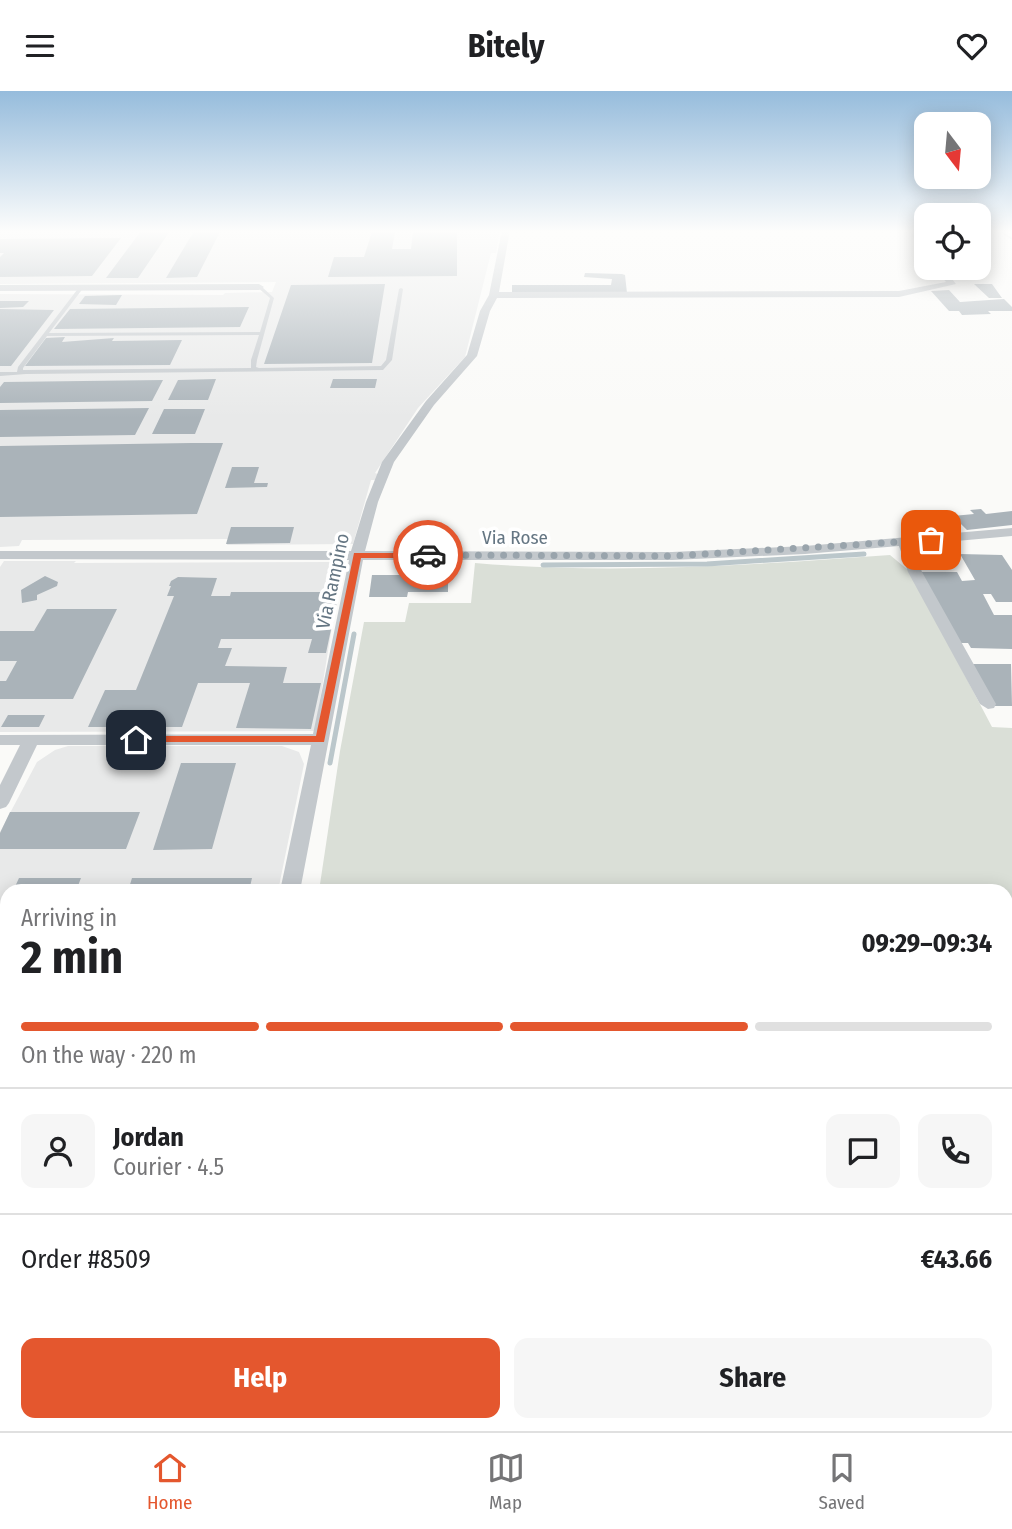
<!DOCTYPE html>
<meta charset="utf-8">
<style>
body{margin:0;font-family:"Fira Sans Condensed",sans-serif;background:#f6f6f6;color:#202124;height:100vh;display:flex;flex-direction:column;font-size:26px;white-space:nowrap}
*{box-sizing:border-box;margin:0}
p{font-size:23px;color:#757577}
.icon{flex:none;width:38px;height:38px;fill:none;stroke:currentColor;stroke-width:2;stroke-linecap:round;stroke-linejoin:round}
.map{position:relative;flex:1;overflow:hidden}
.drawer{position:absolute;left:0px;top:793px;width:1013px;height:548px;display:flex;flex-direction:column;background:#fff;border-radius:21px 21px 0 0;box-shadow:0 4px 18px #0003}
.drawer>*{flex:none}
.needle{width:46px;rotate:164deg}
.fabs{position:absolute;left:914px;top:21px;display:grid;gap:14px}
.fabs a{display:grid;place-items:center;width:77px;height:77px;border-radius:14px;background:#fff;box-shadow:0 4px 18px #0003;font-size:35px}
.pin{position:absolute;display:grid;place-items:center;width:60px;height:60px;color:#fff;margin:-30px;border-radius:14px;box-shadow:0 4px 10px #0006}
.courier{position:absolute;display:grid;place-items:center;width:70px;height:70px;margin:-35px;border:5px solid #e4572e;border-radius:50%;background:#fff;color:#222;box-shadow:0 2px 9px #0007}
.summary em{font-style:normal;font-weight:700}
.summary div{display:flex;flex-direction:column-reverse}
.summary{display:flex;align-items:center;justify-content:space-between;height:119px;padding:0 21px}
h1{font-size:46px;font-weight:700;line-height:52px}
.bar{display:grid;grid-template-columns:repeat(4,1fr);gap:10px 7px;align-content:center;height:84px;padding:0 21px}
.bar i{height:9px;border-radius:5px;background:#e0e0e0}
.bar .selected{background:#e4572e}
.bar p{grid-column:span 4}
.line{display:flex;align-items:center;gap:18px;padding:0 21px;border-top:2px solid #e0e0e0}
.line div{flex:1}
.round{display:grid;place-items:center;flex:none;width:74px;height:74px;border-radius:14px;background:#f6f6f6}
.cta{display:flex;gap:14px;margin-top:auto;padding:14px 21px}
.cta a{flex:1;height:80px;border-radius:14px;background:#e4572e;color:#fff;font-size:28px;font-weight:700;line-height:80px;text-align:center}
.cta a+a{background:#f6f6f6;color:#202124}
header{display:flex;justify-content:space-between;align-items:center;height:91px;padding:0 21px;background:#fff;font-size:32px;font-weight:700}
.tab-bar{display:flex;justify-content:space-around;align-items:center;height:98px;border-top:2px solid #e0e0e0;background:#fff;font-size:19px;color:#757577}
.tab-bar a{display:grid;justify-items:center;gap:4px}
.tab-bar .selected{color:#e4572e}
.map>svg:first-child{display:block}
</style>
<header><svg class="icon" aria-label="menu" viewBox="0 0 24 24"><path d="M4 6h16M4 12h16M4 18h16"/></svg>Bitely<svg class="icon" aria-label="heart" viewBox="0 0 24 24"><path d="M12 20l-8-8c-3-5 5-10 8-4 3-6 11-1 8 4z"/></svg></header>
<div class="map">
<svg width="1012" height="1340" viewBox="0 0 1012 1340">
<rect width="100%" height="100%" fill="#fafaf8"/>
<path fill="#e8e9e9" d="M0 139H500L496 162H491L465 266 418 317 375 382 380 384 377 389H371L353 453 227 454 228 448 22 449 19 455 0 456V203L223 204 225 202 272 201 276 191 0 193Z
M4 470H76L74 472 334 471 342 474 315 640 0 641V476Z
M68 655H282L299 661 304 673 278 800H7V830H0V741L37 671 55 659Z
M1006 1109H1012V1340H0V1226L7 1227V1334H1006Z"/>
<path fill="#dadfd7" d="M890 464 908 479 922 503 992 636 1012 637V1028H1006V800H319L340 660 364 531H405L409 512H471L475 472C614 484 752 474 890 464Z"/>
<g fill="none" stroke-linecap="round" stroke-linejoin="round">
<path stroke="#bbc7cb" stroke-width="5" d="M543 474 707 473 864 463
M330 672 354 543"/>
</g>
<path fill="#aab3b9" d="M221 139 197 186 166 187 194 140Z
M141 140H170L138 187H106Z
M457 140V185L328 186 334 166H364L372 141H395L392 158H411L413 141Z
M121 147 92 185 0 186V166L4 162H0V148Z
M585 182 622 183 625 184 627 202H512V194H611L612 188 584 186Z
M385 193 372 272 264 273 291 194Z
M974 193H992L1002 207H989Z
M949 199 960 211 1004 208 1012 216V220H988L991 223 962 224 959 220H949L931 200Z
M122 204 116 214 79 213 85 205Z
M0 210H29L23 216 0 217Z
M249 216 240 236 54 238 70 218Z
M0 218 54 219 11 275H0Z
M65 246 62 251 114 247 112 250 182 249 170 274 25 275 46 247Z
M216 288 208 309H168L178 289Z
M333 288H377L375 297H330Z
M163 289 152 310 0 312V296L4 291Z
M149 317 135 344 0 346V319Z
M164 318H205L195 343H152Z
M191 352H223L197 423 0 426V355Z
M232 376H259L254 392H268L267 396 225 397Z
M981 418 986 423 1012 420V434L967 439 953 425 974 423 970 419Z
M231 436H294L290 452 226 453Z
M960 463 1002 464 1012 479V511H996L991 503H983L994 524H1012V558L971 557 968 552H956L920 481H957L962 490 975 489Z
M372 484H448V501H408L407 506H369Z
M45 485 58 491 57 495 37 504V509L22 512 21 499Z
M178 486 217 487 211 505H230L231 501H339L326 562H308L312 548H221L218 557H232L225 575 287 576 283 592H321L311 638 236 637 250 592H198L182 636H88L105 599H136L174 505H167L171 495H169L171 490Z
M47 518H117L73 608H0V590H6L17 570H0V540H34Z
M970 573H1011L1012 615H992Z
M8 624H45L39 636H1Z
M181 672H236L212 758 153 759Z
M10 721H140L126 758H0V742Z
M19 787H81L76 800H13Z
M132 787H252L249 800H128Z
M1006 1205H1012V1340H481V1334H1006Z
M0 1273H7V1334H314V1340H0Z"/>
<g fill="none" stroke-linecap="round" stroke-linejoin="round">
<g stroke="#b4b9bd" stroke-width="3">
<path id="highway" d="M1000 139H1012V147Z"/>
</g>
<path stroke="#bbbfc2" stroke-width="5" stroke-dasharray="5 5" stroke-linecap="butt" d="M1006 1054H1012"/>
<path fill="#c3c8cc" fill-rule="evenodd" d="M80 195 84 196 49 242 260 241 270 207 257 196 261 195 274 207 257 269 256 276 259 277 381 275 386 269 399 198 401 197 403 198 392 269 383 279 26 283 0 285V281H17L18 276ZM259 244 251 269V277L23 279V277L47 245Z"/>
<path fill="#c3c8cc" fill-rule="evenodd" d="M502 139H510L499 201 899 200 946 191 935 177H943L956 193 899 206 497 207 490 220 477 265 434 314 394 371 378 411 365 460 672 461 805 455 1012 437V445L912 454 922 481 996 613 994 617 988 618 980 613 908 481 899 455 805 463 672 469H363L300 800H280L311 654H37L9 712 6 716 0 718V694L20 654H0V644L313 643 349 469 0 468V460H351L366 411 382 371 426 310 467 264 480 220 489 204Z
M907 139H915L926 152V160Z
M0 194 259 193 264 196 259 199 0 200Z
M0 1017H7V1039H0Z"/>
<use href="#highway" fill="#fff" fill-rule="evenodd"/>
<path stroke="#a2aab0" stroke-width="8" stroke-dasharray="16 8" stroke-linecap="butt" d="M1006 1088H1012
M0 1091H7"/>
</g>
<linearGradient id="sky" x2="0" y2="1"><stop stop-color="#96bcdc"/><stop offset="0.43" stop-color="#fdfdfc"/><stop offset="1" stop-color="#fdfdfc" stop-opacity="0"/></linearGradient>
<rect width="1012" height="327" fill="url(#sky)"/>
<path fill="#e4572e" d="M354 462H428L432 464 428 467H361L324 651H132V646L136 645H316Z"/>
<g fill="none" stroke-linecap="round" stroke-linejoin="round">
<path stroke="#99a4ac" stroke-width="7" stroke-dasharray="0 12.6" d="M428 464 672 465 931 449"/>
</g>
<g text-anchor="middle" stroke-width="7" stroke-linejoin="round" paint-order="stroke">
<g font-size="19" fill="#657683" stroke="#fff">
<text x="515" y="453">Via Rose</text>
<text transform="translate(332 490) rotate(-78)" y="7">Via Rampino</text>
</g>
</g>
</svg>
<div class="fabs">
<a><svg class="needle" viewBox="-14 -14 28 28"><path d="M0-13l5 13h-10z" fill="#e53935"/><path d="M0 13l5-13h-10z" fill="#757577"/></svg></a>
<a><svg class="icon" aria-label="locate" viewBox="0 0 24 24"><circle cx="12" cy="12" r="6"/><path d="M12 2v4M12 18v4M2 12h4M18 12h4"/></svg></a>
</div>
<div class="pin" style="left:931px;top:449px;background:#ea580c"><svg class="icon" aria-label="bag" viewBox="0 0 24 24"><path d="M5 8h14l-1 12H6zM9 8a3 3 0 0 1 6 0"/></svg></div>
<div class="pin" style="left:136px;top:649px;background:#1f2937"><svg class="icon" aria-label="home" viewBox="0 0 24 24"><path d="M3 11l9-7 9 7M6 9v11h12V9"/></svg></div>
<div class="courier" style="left:428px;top:464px"><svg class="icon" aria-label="car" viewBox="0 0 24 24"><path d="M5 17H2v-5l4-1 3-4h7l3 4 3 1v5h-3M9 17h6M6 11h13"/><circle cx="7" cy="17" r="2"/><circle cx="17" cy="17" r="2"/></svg></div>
<section class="drawer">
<div class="summary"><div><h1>2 min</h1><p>Arriving in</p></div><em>09:29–09:34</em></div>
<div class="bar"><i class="selected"></i><i class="selected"></i><i class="selected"></i><i></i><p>On the way · 220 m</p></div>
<div class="line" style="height:126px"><a class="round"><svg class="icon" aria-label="person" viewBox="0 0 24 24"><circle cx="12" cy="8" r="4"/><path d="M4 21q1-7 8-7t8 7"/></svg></a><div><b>Jordan</b><p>Courier · 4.5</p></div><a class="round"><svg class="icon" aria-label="chat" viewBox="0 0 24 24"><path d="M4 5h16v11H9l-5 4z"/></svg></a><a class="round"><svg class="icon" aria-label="phone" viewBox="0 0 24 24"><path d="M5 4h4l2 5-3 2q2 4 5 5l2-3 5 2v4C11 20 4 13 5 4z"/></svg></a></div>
<div class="line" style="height:91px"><div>Order #8509</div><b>€43.66</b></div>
<div class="cta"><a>Help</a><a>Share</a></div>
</section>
</div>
<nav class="tab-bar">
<a class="selected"><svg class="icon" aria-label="home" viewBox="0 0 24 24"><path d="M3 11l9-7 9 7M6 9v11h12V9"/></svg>Home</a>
<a><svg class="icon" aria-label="map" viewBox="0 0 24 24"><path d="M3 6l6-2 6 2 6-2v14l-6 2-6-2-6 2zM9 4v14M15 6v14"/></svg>Map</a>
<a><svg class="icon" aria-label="saved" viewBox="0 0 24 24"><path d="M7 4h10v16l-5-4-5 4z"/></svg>Saved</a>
</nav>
